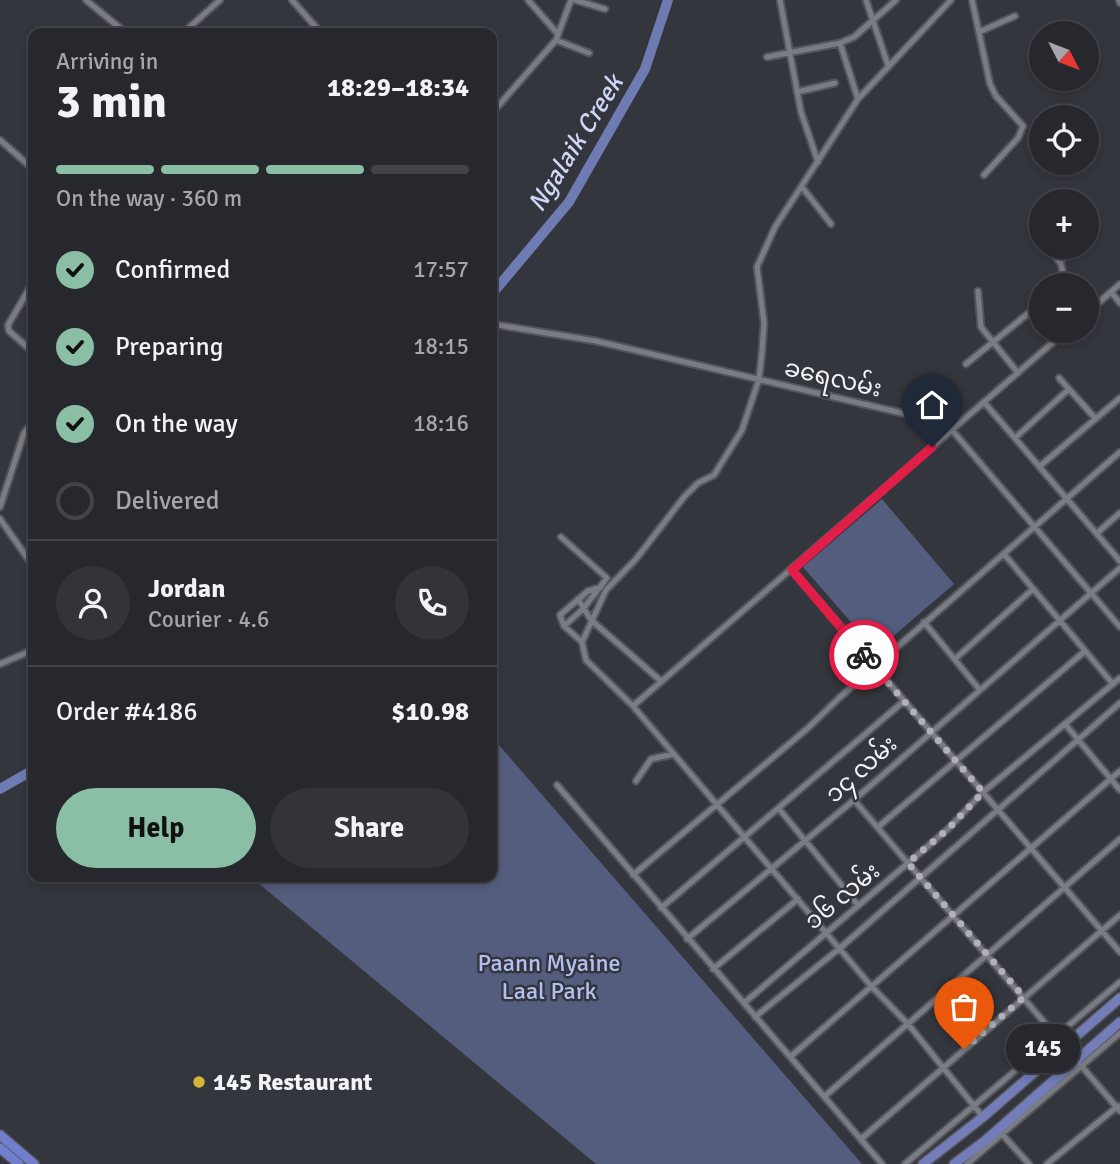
<!DOCTYPE html>
<meta charset="utf-8">
<style>
body{margin:0;font-family:Signika,"Noto Sans Myanmar",sans-serif;background:#33343a;color:#f1f3f6;height:100vh;display:flex;flex-direction:column;font-size:26px;white-space:nowrap}
*{box-sizing:border-box;margin:0}
p{font-size:23px;color:#a4a6aa}
.icon{flex:none;width:38px;height:38px;fill:none;stroke:currentColor;stroke-width:2;stroke-linecap:round;stroke-linejoin:round}
.map{position:relative;flex:1;overflow:hidden}
.details{position:absolute;left:28px;top:28px;width:469px;height:854px;display:flex;flex-direction:column;background:#27282e;border-radius:14px;box-shadow:0 4px 10px #0003,0 0 0 2px #43444a}
.details>*{flex:none}
.needle{width:46px;rotate:132deg}
.fabs{position:absolute;left:1029px;top:21px;display:grid;gap:14px}
.fabs a{display:grid;place-items:center;width:70px;height:70px;border-radius:50%;background:#27282e;box-shadow:0 4px 10px #0003,0 0 0 2px #43444a;font-size:35px}
.pin{position:absolute;display:grid;place-items:center;width:60px;height:60px;color:#fff;margin:-72px -30px;border-radius:50% 50% 50% 0;rotate:-45deg;box-shadow:0 0 7px #0007}
.pin .icon{rotate:45deg}
.courier{position:absolute;display:grid;place-items:center;width:70px;height:70px;margin:-35px;border:5px solid #e11d48;border-radius:50%;background:#fff;color:#222;box-shadow:0 2px 9px #0007}
.bubble{position:absolute;height:49px;border-radius:24px;background:#27282e;box-shadow:0 4px 10px #0003,0 0 0 2px #43444a;font-size:23px;font-weight:800;line-height:49px;text-align:center}
.headline em{font-style:normal;font-weight:800}
.headline div{display:flex;flex-direction:column-reverse}
.headline{display:flex;align-items:center;justify-content:space-between;height:119px;padding:0 28px}
h1{font-size:46px;font-weight:800;line-height:52px}
.bar{display:grid;grid-template-columns:repeat(4,1fr);gap:10px 7px;align-content:center;height:84px;padding:0 28px}
.bar i{height:9px;border-radius:5px;background:#43444a}
.bar .current{background:#8abfa5}
.bar p{grid-column:span 4}
.line{display:flex;align-items:center;gap:18px;padding:0 28px;border-top:2px solid #43444a}
.line div{flex:1}
.round{display:grid;place-items:center;flex:none;width:74px;height:74px;border-radius:37px;background:#33343a}
ol{padding:0 28px;list-style:none}
li{display:flex;align-items:center;gap:21px;height:77px}
li p{margin-inline-start:auto}
li .icon{padding:7px;border-radius:50%;background:#8abfa5;color:#111;stroke-width:4}
li:last-child{color:#a4a6aa}
li i{width:38px;height:38px;border:4px solid #43444a;border-radius:50%}
.cta{display:flex;gap:14px;margin-top:auto;padding:14px 28px}
.cta a{flex:1;height:80px;border-radius:42px;background:#8abfa5;color:#111;font-size:28px;font-weight:800;line-height:80px;text-align:center}
.cta a+a{background:#33343a;color:#f1f3f6}
.map>svg:first-child{display:block}
</style>
<div class="map">
<svg width="1120" height="1164" viewBox="0 0 1120 1164">
<rect width="100%" height="100%" fill="#34363d"/>
<path fill="#555d7e" d="M882 499 954 584 876 651 803 567Z
M492 737 862 1164H596L251 877H492Z"/>
<g fill="none" stroke-linecap="round" stroke-linejoin="round">
<path stroke="#6f7cb4" stroke-width="10" d="M492 294 569 202 645 69 668 0
M0 789 33 770"/>
<g stroke="#54555b" stroke-width="9">
<path id="minor" d="M86 0 126 33
M292 0 321 33
M528 0 558 34
M575 0 605 9
M780 0 801 112 818 162
M866 0 888 65
M951 0 858 99 775 227 757 267 764 323 762 352 759 379 742 430 714 475 698 483 684 497 636 559 606 590 582 642 586 660 633 706 872 987 908 1024 983 1117
M972 0 990 84 996 96 1023 126 1018 138 984 175
M1119 0 1120 3
M979 32 1015 16
M183 33 220 0
M556 40 589 53
M840 43 858 99
M767 57 840 43 854 37 896 0
M797 92 835 83
M492 113 556 40 571 0
M0 140 33 169
M802 187 831 224
M1080 201 1083 198
M1087 228 1091 222
M1048 247 1061 264 1064 279 1060 285
M1060 262 1072 247
M33 282 8 325 9 331 33 352
M978 291 981 327 1018 373
M1111 292 1120 303
M1087 296 1097 304
M1087 313 1120 284
M492 324 596 341 940 422 952 430 1120 627
M966 364 1041 303
M1059 378 1096 419
M984 402 1120 561
M1015 438 1069 389
M1040 466 1120 398
M0 507 24 433 33 422
M0 519 33 566
M1097 533 1120 513
M561 537 607 578 583 609 564 626
M1004 554 1113 684
M792 570 1120 952
M578 599 591 620 661 681
M924 622 979 689
M582 642 564 626 560 615 588 591 601 587
M955 659 1033 589
M0 664 33 650
M633 706 1066 331
M1065 724 1120 790
M636 781 651 759 674 754
M557 785 882 1164
M854 800 1120 1111
M780 810 858 905
M878 827 1085 651
M633 875 808 728 839 698 1120 452
M661 908 904 701
M687 939 854 800 1120 568
M713 969 798 899
M744 1003 948 829 983 792 1120 678
M755 1017 840 948 1120 703
M790 1057 1120 771
M825 1096 1120 839
M1001 1133 1029 1164
M861 1139 1120 915
M905 1164 1120 982
M967 1164 1120 1033
M1047 1164 1118 1106"/>
</g>
<g stroke="#54555b" stroke-width="12">
<path id="primary" d="M923 1164 983 1117 1120 998
M954 1164 986 1140 1120 1022"/>
</g>
<g stroke="#54555b" stroke-width="12">
<path id="trunk" d="M0 1135 34 1164
M0 1148 19 1164"/>
</g>
<use href="#minor" stroke="#7a7c84" stroke-width="5"/>
<use href="#primary" stroke="#727dba" stroke-width="9"/>
<use href="#trunk" stroke="#707ecc" stroke-width="9"/>
</g>
<g fill="none" stroke-linecap="round" stroke-linejoin="round">
<path stroke="#b0b2b7" stroke-width="7" stroke-dasharray="0 12.6" d="M864 655 983 792 948 829 908 863 1024 997 964 1049"/>
<path stroke="#e11d48" stroke-width="9" d="M864 655 792 570 932 447"/>
</g>
<circle fill="#d6b534" stroke="#34363d" stroke-width="2.5" cx="199" cy="1082" r="7"/>
<g text-anchor="middle" stroke-width="5" stroke-linejoin="round" paint-order="stroke">
<g font-size="24" fill="#f3f4f8" stroke="#34363d">
<text transform="translate(833 378) rotate(13)" y="8">ခရေလမ်း</text>
<text transform="translate(861 769) rotate(-42)" y="8">၁၄ လမ်း</text>
<text transform="translate(842 896) rotate(-40)" y="8">၁၆ လမ်း</text>
</g>
<g font-size="24" fill="#b4c0f1" stroke="#34363d">
<text x="549" y="971">Paann Myaine<tspan x="549" dy="28">Laal Park</tspan></text>
</g>
<g font-size="24" font-weight="bold" fill="#f3f4f8" stroke="#34363d" text-anchor="start">
<text x="213" y="1090">145 Restaurant</text>
</g>
<g font-size="26" font-style="italic" fill="#ced7f8" stroke="#34363d">
<text transform="translate(575 143) rotate(-58)" y="9">Ngalaik Creek</text>
</g>
</g>
</svg>
<div class="fabs">
<a><svg class="needle" viewBox="-14 -14 28 28"><path d="M0-13l5 13h-10z" fill="#e53935"/><path d="M0 13l5-13h-10z" fill="#a4a6aa"/></svg></a>
<a><svg class="icon" aria-label="locate" viewBox="0 0 24 24"><circle cx="12" cy="12" r="6"/><path d="M12 2v4M12 18v4M2 12h4M18 12h4"/></svg></a>
<a>+</a>
<a>−</a>
</div>
<div class="pin" style="left:964px;top:1049px;background:#ea580c"><svg class="icon" aria-label="bag" viewBox="0 0 24 24"><path d="M5 8h14l-1 12H6zM9 8a3 3 0 0 1 6 0"/></svg></div>
<div class="pin" style="left:932px;top:447px;background:#1f2937"><svg class="icon" aria-label="home" viewBox="0 0 24 24"><path d="M3 11l9-7 9 7M6 9v11h12V9"/></svg></div>
<div class="courier" style="left:864px;top:655px"><svg class="icon" aria-label="bike" viewBox="0 0 24 24"><circle cx="6" cy="16" r="4"/><circle cx="18" cy="16" r="4"/><path d="M6 16l4-8h5l3 8M10 8l3 8H6M13 5h3"/></svg></div>
<div class="bubble" style="left:1006px;top:1024px;width:74px">145</div>
<section class="details">
<div class="headline"><div><h1>3 min</h1><p>Arriving in</p></div><em>18:29–18:34</em></div>
<div class="bar"><i class="current"></i><i class="current"></i><i class="current"></i><i></i><p>On the way · 360 m</p></div>
<ol>
<li><svg class="icon" aria-label="check" viewBox="0 0 24 24"><path d="M5 12l5 5 9-10"/></svg>Confirmed<p>17:57</p></li>
<li><svg class="icon" aria-label="check" viewBox="0 0 24 24"><path d="M5 12l5 5 9-10"/></svg>Preparing<p>18:15</p></li>
<li><svg class="icon" aria-label="check" viewBox="0 0 24 24"><path d="M5 12l5 5 9-10"/></svg>On the way<p>18:16</p></li>
<li><i></i>Delivered</li>
</ol>
<div class="line" style="height:126px"><a class="round"><svg class="icon" aria-label="person" viewBox="0 0 24 24"><circle cx="12" cy="8" r="4"/><path d="M4 21q1-7 8-7t8 7"/></svg></a><div><b>Jordan</b><p>Courier · 4.6</p></div><a class="round"><svg class="icon" aria-label="phone" viewBox="0 0 24 24"><path d="M5 4h4l2 5-3 2q2 4 5 5l2-3 5 2v4C11 20 4 13 5 4z"/></svg></a></div>
<div class="line" style="height:91px"><div>Order #4186</div><b>$10.98</b></div>
<div class="cta"><a>Help</a><a>Share</a></div>
</section>
</div>
